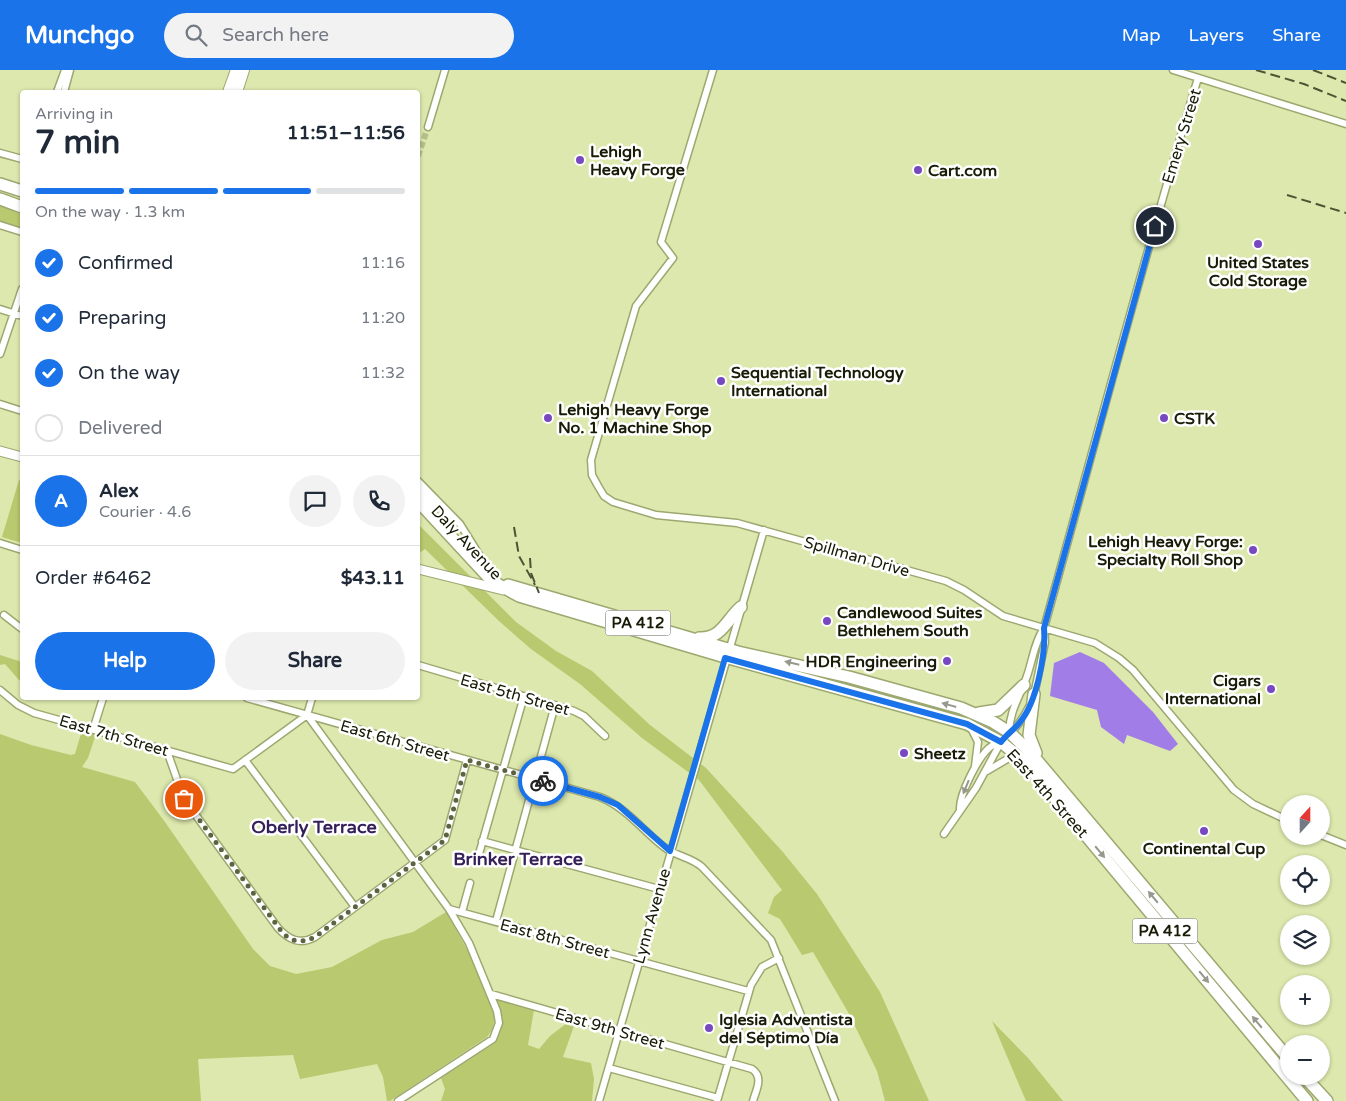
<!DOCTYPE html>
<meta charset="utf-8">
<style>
body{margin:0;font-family:"Varela Round",sans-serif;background:#f2f2f3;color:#1f2937;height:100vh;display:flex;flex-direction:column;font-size:19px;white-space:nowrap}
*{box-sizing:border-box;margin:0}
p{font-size:16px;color:#747a83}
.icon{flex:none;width:28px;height:28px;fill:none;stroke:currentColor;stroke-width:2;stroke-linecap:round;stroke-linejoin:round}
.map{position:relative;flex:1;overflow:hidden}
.details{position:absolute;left:20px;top:20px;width:400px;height:610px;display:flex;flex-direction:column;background:#fff;border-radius:5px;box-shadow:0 1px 4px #0004}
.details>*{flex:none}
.needle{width:32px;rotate:21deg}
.controls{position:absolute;left:1280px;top:725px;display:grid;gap:10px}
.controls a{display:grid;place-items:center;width:50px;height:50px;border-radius:50%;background:#fff;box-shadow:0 1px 4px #0004;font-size:25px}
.pin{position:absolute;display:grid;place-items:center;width:42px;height:42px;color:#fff;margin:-21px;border:2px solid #fff;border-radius:50%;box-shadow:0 1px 5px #0007}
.courier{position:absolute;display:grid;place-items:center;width:50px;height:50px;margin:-25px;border:4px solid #1a73e8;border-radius:50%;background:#fff;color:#222;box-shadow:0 1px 6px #0007}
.head em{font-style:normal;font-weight:700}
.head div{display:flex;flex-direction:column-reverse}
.head{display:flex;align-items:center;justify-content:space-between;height:85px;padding:0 15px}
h1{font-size:32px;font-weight:700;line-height:38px}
.bar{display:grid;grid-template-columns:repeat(4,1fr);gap:8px 5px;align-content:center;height:60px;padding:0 15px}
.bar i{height:6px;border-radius:4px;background:#e0e1e3}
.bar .selected{background:#1a73e8}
.bar p{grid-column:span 4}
.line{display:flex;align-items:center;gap:12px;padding:0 15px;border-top:1px solid #e0e1e3}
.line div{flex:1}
.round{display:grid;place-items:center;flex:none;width:52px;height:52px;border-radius:26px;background:#f2f2f3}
ol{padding:0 15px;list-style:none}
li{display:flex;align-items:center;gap:15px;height:55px}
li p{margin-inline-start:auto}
li .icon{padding:5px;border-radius:50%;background:#1a73e8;color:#fff;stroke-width:4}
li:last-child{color:#747a83}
li i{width:28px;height:28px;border:2px solid #e0e1e3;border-radius:50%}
.button{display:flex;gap:10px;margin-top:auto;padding:10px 15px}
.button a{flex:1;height:58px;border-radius:30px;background:#1a73e8;color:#fff;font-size:20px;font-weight:700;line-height:58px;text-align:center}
.button a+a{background:#f2f2f3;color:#1f2937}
header{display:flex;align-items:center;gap:30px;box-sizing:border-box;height:70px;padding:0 25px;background:#1a73e8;color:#fff}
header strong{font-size:24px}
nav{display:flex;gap:28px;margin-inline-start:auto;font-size:18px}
.search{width:350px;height:45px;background:#f2f2f3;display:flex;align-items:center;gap:12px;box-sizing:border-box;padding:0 18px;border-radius:28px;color:#747a83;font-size:19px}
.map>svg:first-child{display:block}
</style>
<header>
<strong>Munchgo</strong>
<div class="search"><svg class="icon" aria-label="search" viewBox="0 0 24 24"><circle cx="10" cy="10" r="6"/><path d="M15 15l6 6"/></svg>Search here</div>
<nav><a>Map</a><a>Layers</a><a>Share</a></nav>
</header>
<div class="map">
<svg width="1346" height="1031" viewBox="0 0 1346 1031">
<rect width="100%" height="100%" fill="#dce8ad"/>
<path fill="#b8c96f" d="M0 134 22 141V159L0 151Z
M19 410 22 411V473L2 467Z
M418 454 516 552 556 581 592 601 650 655 706 698 782 781 817 824 880 922 929 1031H885L877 1001 848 942 813 882 802 885 780 849 768 843 774 827 782 820 699 710 642 668 580 614 531 579 499 551 425 479 418 484Z
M0 585 22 592V610H19L5 594 0 595Z
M82 660 96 664 88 688 82 697 135 712 165 752 253 879 270 896 296 904 332 897 382 870 413 862 446 842C460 867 491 919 494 946 495 955 492 961 487 967L390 1031H387L383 1007 377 994 300 1009 293 985 198 989 201 1031H0V664L31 675 71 685 75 684Z
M496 929 534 940 528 975 539 979 550 966 567 953 574 956 563 987 591 993 594 1009 592 1031H441L445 1019 441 1008 495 973 503 949Z
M992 951 1029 989 1063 1031H1026Z"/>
<path fill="#a17de7" d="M1080 582 1104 593 1153 642 1178 674 1170 681 1127 665 1124 674 1101 657 1097 640 1050 626 1054 593Z"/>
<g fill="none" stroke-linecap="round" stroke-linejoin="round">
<path stroke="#b5bf8b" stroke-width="6" stroke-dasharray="6 3" stroke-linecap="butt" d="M418 86 428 57"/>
<g stroke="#9da870" stroke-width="9">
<path id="street" d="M713 0 661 172 673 188 636 236 591 390 592 405 598 416 604 426 613 432 656 445 737 453 946 511 964 520 1003 546 1095 573 1119 588 1133 600 1234 720 1253 734 1289 751
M1173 0 1346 54
M57 22 65 0
M64 22 70 0
M428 57 445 0
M0 83 22 89
M0 155 22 162
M0 239 22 246
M0 284 22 219
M0 334 22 341
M418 411 460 454 483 491
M0 473 22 480
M4 545 22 559
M418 595 574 641 584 646 605 666
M0 620 18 635 34 643 233 699 307 645
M1034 625 1045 572 1044 558
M247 628 600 727C627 738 642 760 664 777 675 786 691 787 702 797L771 870 835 1031
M307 645 449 839 469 873 497 941 499 953 493 969 398 1031
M307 645 312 628
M971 658 978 672 975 696
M93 660 103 628
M1009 662C1010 639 1020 627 1027 606 1033 589 1034 573 1044 558 1095 374 1143 190 1198 8
M167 681 184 729 278 858C289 870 300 875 315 867L445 770 467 690
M245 690 355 837
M987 701 1009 688 1018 689
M960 740C959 724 978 688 989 678 992 675 996 674 1000 672 1011 664 1023 650 1029 637
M944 764 976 718 1001 672
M1321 765 1346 775
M482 771 659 819
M479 784 524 626
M449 839 748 921
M462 842 470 813
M496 851 555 635
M491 924 752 999C764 1007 756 1020 753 1031
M609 998 718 1028
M599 1031 764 460
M717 1031 751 915 762 897 779 888"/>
</g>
<g stroke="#9da870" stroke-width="11">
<path id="secondary" d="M0 381 22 387
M418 499 503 520"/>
</g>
<g stroke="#9da870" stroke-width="12">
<path id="primary" d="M228 22 236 0
M237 22 244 0"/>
</g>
<g stroke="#9da870" stroke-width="14">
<path id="highway" d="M0 114 22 121
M0 129 22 137
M418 420 432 435
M418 431 492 511 519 526 725 587 967 654 1001 672 1024 691 1307 1031
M508 515 738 582 849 607 961 638 993 652 1009 662 1029 681 1289 989
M699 568C722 569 726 550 741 537
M1034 624 1029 665 1036 683
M979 643 998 640 1024 615
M1304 1006 1327 1031"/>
</g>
<use href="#street" stroke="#fff" stroke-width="6"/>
<use href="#secondary" stroke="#fff" stroke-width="9"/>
<use href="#primary" stroke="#fff" stroke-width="10"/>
<use href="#highway" stroke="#fff" stroke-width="11"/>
<path stroke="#4e5333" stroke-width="2" stroke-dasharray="10 5" stroke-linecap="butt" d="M1256 0 1304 14 1346 31
M1313 0 1346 13
M1287 125 1346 143
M514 457 519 486 535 515
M530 488 531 503 539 523"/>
</g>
<defs><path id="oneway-solid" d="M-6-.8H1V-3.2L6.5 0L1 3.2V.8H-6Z" transform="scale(1.25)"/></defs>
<g fill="#97988e">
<use href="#oneway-solid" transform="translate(792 593) rotate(-167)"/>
<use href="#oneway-solid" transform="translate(949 635) rotate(-164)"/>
<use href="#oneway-solid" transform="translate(966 717) rotate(112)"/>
<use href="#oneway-solid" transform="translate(1100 782) rotate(50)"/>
<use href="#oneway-solid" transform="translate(1153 827) rotate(-130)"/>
<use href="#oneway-solid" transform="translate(1204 907) rotate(50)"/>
<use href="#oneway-solid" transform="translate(1257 952) rotate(-130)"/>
</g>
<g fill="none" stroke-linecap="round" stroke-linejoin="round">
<path stroke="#5d6340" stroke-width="5" stroke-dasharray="0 9" d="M184 729 282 862C292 873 303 873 315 867L445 770 467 690 543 711"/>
<path stroke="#1a73e8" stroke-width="6" d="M543 711 600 727 618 735 670 781 725 588 967 654 1001 672C1007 664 1015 659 1020 652 1037 632 1046 583 1044 558L1155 156"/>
</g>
<g fill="#7748c0" stroke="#fff" stroke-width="2">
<circle cx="580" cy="90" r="5"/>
<circle cx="918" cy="100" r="5"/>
<circle cx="1258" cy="174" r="5"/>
<circle cx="721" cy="311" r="5"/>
<circle cx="548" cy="348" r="5"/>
<circle cx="1164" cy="348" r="5"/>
<circle cx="1253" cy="480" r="5"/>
<circle cx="827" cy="551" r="5"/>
<circle cx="947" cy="591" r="5"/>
<circle cx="1271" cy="619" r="5"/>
<circle cx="904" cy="683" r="5"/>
<circle cx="1204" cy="761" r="5"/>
<circle cx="709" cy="958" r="5"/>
</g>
<g text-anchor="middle" stroke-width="5" stroke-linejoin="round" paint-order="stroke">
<g fill="#fff" stroke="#5d5f50" stroke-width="1">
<rect x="605.5" y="540.5" width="65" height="25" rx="4"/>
<rect x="1132.5" y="848.5" width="65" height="25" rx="4"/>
</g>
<g font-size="15" font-weight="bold" fill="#181b05">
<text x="638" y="558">PA 412</text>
<text x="1165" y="866">PA 412</text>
</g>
<g font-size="16" fill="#181b05" stroke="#fff">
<text transform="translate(1181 66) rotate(-73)" y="6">Emery Street</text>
<text transform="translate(467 472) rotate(47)" y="6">Daly Avenue</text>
<text transform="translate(857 486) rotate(16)" y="6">Spillman Drive</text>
<text transform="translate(515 624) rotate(16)" y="6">East 5th Street</text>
<text transform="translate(114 665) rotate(16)" y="6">East 7th Street</text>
<text transform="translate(395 670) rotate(16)" y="6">East 6th Street</text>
<text transform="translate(1048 723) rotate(48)" y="6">East 4th Street</text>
<text transform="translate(651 846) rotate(-74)" y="6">Lynn Avenue</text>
<text transform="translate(555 868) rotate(15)" y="6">East 8th Street</text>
<text transform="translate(610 958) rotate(16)" y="6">East 9th Street</text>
</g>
<g font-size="16" font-weight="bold" fill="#181b05" stroke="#fff" text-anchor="start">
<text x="590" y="87">Lehigh<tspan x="590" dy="18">Heavy Forge</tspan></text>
<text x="928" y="106">Cart.com</text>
<text x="1258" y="198" text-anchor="middle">United States<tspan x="1258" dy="18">Cold Storage</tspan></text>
<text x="731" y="308">Sequential Technology<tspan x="731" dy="18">International</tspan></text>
<text x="558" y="345">Lehigh Heavy Forge<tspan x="558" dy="18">No. 1 Machine Shop</tspan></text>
<text x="1174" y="354">CSTK</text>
<text x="1243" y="477" text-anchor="end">Lehigh Heavy Forge:<tspan x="1243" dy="18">Specialty Roll Shop</tspan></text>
<text x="837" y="548">Candlewood Suites<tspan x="837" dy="18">Bethlehem South</tspan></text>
<text x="937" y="597" text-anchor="end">HDR Engineering</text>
<text x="1261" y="616" text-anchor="end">Cigars<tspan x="1261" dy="18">International</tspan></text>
<text x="914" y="689">Sheetz</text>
<text x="1204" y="784" text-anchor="middle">Continental Cup</text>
<text x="719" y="955">Iglesia Adventista<tspan x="719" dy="18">del Séptimo Día</tspan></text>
</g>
<g font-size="18" font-weight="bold" fill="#351f59" stroke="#fff">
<text x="314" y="763">Oberly Terrace</text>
<text x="518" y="795">Brinker Terrace</text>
</g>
</g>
</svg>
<div class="controls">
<a><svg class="needle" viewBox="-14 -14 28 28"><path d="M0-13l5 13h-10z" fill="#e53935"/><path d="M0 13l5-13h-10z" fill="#747a83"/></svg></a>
<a><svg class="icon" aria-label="locate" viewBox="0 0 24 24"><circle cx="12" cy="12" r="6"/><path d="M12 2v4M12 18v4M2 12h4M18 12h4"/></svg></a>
<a><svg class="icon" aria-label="layers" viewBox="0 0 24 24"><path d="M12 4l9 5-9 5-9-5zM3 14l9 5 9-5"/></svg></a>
<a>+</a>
<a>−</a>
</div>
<div class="pin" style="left:184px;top:729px;background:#ea580c"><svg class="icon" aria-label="bag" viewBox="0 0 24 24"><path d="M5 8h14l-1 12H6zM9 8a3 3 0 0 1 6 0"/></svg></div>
<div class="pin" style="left:1155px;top:156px;background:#1f2937"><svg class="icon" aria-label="home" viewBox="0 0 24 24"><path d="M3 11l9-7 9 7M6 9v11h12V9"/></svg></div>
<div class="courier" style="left:543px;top:711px"><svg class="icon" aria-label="bike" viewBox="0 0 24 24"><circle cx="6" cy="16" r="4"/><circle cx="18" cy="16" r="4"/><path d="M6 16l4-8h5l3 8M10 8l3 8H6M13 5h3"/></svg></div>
<section class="details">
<div class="head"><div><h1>7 min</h1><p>Arriving in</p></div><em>11:51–11:56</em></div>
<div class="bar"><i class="selected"></i><i class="selected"></i><i class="selected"></i><i></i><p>On the way · 1.3 km</p></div>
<ol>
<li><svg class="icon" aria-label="check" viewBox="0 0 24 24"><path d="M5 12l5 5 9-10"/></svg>Confirmed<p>11:16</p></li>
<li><svg class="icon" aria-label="check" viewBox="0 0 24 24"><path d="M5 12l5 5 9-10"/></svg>Preparing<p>11:20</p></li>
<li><svg class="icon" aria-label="check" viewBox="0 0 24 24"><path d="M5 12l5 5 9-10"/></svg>On the way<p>11:32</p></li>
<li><i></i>Delivered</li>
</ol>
<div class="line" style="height:90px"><b class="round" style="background:#1a73e8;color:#fff">A</b><div><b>Alex</b><p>Courier · 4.6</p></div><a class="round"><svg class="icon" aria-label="chat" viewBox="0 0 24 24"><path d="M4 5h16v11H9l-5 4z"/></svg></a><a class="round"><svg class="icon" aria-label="phone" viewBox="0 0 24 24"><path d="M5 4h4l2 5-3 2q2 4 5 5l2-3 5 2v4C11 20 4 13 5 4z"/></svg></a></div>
<div class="line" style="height:65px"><div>Order #6462</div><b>$43.11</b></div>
<div class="button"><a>Help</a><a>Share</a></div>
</section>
</div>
